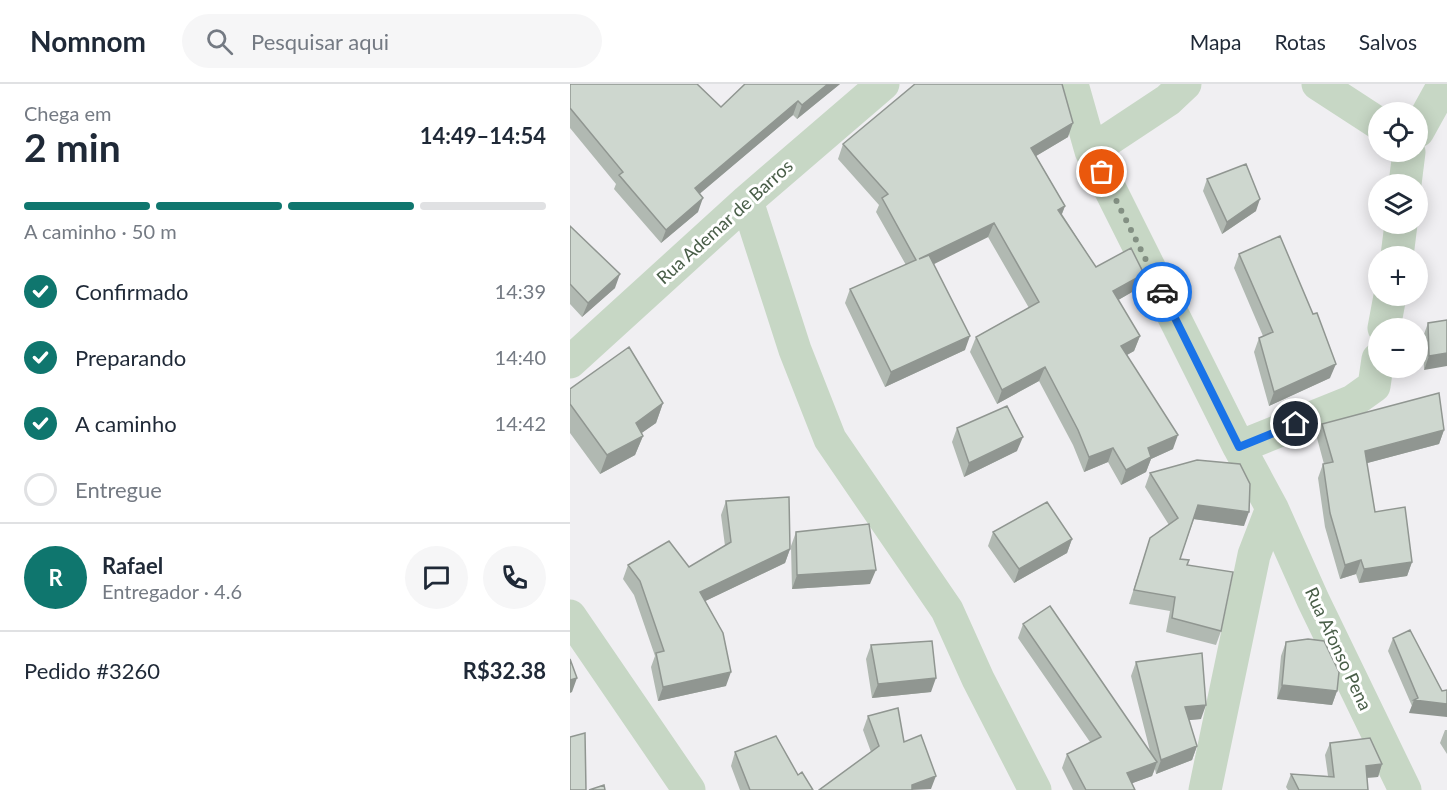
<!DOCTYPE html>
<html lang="pt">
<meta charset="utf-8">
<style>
body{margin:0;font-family:Lato,sans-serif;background:#f6f6f7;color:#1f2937;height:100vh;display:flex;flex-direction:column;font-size:22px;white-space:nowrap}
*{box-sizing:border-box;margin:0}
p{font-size:20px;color:#747a83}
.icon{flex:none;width:33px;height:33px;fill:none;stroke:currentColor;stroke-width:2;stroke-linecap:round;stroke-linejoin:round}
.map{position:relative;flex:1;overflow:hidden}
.drawer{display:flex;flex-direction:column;background:#fff;width:570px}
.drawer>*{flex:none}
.controls{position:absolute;left:798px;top:18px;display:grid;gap:12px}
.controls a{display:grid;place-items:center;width:60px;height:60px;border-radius:50%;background:#fff;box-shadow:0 3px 15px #0003;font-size:30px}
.pin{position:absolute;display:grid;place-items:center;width:51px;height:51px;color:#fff;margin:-26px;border:3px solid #fff;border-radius:50%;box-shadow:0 2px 6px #0007}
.courier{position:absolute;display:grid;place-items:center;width:60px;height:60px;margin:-30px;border:4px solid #1a73e8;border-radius:50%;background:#fff;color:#222;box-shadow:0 2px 8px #0007}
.headline em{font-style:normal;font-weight:700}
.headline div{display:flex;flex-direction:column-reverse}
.headline{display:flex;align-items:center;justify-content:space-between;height:102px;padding:0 24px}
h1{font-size:39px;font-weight:700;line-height:45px}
.bar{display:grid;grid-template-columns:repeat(4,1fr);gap:9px 6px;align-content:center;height:72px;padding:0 24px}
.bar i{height:8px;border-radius:4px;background:#e0e1e3}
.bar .on{background:#0f766e}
.bar p{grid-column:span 4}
.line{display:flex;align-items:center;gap:15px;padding:0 24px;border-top:2px solid #e0e1e3}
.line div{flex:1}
.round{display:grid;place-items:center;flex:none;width:63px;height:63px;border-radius:32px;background:#f6f6f7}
ol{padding:0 24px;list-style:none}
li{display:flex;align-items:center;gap:18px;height:66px}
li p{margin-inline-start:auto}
li .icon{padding:6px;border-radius:50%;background:#0f766e;color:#fff;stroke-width:4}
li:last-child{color:#747a83}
li i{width:33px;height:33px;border:3px solid #e0e1e3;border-radius:50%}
header{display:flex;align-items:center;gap:36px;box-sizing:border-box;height:84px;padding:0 30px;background:#fff;border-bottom:2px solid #e0e1e3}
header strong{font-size:28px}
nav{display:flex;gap:33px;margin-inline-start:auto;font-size:21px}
.search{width:420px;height:54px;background:#f6f6f7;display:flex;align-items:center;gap:15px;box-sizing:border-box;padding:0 21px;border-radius:33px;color:#747a83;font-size:22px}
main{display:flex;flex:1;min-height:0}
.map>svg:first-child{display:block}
</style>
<header>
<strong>Nomnom</strong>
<div class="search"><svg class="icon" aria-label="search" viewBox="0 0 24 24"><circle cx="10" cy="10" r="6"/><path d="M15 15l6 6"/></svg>Pesquisar aqui</div>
<nav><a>Mapa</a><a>Rotas</a><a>Salvos</a></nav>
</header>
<main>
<section class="drawer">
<div class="headline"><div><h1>2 min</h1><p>Chega em</p></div><em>14:49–14:54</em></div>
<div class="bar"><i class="on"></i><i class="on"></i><i class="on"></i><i></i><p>A caminho · 50 m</p></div>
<ol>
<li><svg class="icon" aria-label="check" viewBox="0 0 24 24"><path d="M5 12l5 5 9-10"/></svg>Confirmado<p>14:39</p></li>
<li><svg class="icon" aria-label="check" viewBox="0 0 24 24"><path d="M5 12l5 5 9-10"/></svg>Preparando<p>14:40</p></li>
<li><svg class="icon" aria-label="check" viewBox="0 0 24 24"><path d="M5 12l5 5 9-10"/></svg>A caminho<p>14:42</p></li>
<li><i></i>Entregue</li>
</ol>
<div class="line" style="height:108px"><b class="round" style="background:#0f766e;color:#fff">R</b><div><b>Rafael</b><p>Entregador · 4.6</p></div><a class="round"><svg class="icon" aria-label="chat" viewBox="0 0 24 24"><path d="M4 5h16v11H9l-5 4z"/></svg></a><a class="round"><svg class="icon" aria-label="phone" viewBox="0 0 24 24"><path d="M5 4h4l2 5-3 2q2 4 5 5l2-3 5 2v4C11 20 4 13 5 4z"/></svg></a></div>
<div class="line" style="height:78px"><div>Pedido #3260</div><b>R$32.38</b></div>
</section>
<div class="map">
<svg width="877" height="706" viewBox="0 0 877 706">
<rect width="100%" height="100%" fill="#f0eff2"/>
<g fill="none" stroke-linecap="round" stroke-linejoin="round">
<path stroke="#c7d7c5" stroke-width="33" d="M502 0 521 67 669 363 702 424 743 516 835 706
M748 0 808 39
M848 47 874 0
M521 67 598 16 615 0
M835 100 839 68
M177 117 225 266 260 355 377 526 408 595 465 706
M827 172 831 140
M814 244 820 212
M0 278 177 117 313 0
M669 363 783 317 804 302 808 275
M0 532 119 706
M635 706 684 471 702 424"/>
</g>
<path fill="#b1b9b2" d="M0 0 151 23 270 0 227 35 223 31 130 109 128 128 91 159 44 105 46 100 0 44Z
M498 53 466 72 495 122 492 130 526 183 574 190 569 204 548 216 570 252 564 267 557 271 603 365 581 375 576 388 551 401 538 378 514 388 503 361 469 297 427 320 400 268 406 253 459 224 418 153 364 180 395 266 315 303 275 219 280 205 336 181 306 128 309 121 268 75 273 60Z
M637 95 686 127 652 150 633 107Z
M0 142 45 204 12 233 0 220Z
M669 170 760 294 699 322 684 268 689 254 693 252 664 184Z
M877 236 854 286 853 253 858 239Z
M0 305 93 319 86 339 71 349 73 352 65 371 30 390 0 349Z
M752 340 874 346 869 360 797 379 805 428 842 478 837 492 789 499 786 490 770 495 755 443 748 394 753 380H754L747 354Z
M387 344 447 367 394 393 382 358Z
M580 389 674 442 624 435 610 475 617 481 651 547 646 561 596 548 600 527 559 520 580 454 599 441 575 403Z
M156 417 220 465 215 479 135 517 156 602 88 617 81 583 85 572 64 511 53 495 58 481 119 483 155 462 151 431Z
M226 448 300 500 222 505 221 462Z
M423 448 502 455 497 469 444 499 418 462Z
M453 540 580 667 561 592 566 578 631 635 619 636 627 662 622 676 586 690 585 685 582 692 562 699 565 706H503L492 684 497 670 520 658 448 554Z
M823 554 872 607 839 629 842 622 818 567Z
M716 558 767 607 762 621 707 615 711 572Z
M301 561 361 608 302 614 296 575Z
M298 632 334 658 361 705 249 706 301 668 293 646Z
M875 646H877V670L870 659Z
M760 659 812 680 808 693 797 694 798 706H718L716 703 721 690 758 692 755 671Z
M165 668 228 691 243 706H170L161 682Z"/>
<path fill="#909691" d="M258 0H270L227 35 232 21Z
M228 17 223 31 120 118 125 104Z
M503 39 498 53 456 78 461 64Z
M133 114 128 128 91 159 96 146Z
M690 115 686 127 652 150 657 138Z
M495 122 489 137 488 126Z
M424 139 418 153 344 190 349 175Z
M50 190 45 204 12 233 18 219Z
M574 190 569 204 538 222 543 207Z
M400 252 395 266 315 303 321 288Z
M570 252 564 267 546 277 551 262Z
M877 269V282L854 286 859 272Z
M766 280 760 294 699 322 704 308Z
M475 283 469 297 427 320 432 306Z
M93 319 86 339 59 358 66 339Z
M874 346 869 360 790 381 795 367Z
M608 351 603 365 581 375 576 388 551 401 556 386 578 364Z
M73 352 65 371 30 390 37 371Z
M453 353 447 367 394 393 399 379Z
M543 364 538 378 514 388 519 373Z
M628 421 679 428 674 442 623 435Z
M502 455 497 469 444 499 449 485Z
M220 465 215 479 125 522 130 508Z
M791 476 786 490 770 495 775 481Z
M842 478 837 492 789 499 794 485Z
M306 486 300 500 222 505 227 491Z
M161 588 156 602 88 617 93 603Z
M7 594 2 608 0 609V596Z
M366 594 361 608 302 614 308 600Z
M712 601 767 607 762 621 707 615Z
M844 616 877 620V633L839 629Z
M636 621 631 635 610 637 615 623Z
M627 662 622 676 586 690 591 676Z
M587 678 582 692 552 703 557 689Z
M812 680 808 693 791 694 796 682Z
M366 692 361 705 340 706 342 701Z"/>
<path fill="#ced7cf" stroke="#909691" stroke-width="1.5" d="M0 0H127L151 23 175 0H258L232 21 228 17 125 104 133 114 96 146 49 91 53 88 0 24Z
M345 0H492L503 39 461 64 495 122 488 126 526 183 561 164 574 190 543 207 570 252 551 262 608 351 578 364 581 373 556 386 543 364 519 373 508 346 475 283 432 306 406 253 469 218 424 139 349 175 359 171 400 252 321 288 280 205 346 176 312 114 318 110 273 60Z
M676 80 690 115 657 138 637 95Z
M0 142 50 190 18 219 0 200Z
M710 152 743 230 747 229 766 280 704 308 689 254 703 248 669 170Z
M877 236V269L859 272 858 239Z
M59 263 93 319 66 339 73 352 37 371 0 320V305Z
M869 309 874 346 795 367 805 428 835 423 842 478 794 485 791 476 775 481 760 429 753 380 763 378 752 340Z
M437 322 453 353 399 379 387 344Z
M627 376 670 380 680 400 679 428 628 421 610 475 619 476 617 481 663 488 651 547 602 534 605 513 564 506 580 454 608 434 580 389Z
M219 413 220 465 130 508 153 549 161 588 93 603 86 569 94 567 70 497 58 481 99 457 119 483 161 458 156 417Z
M477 418 502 455 449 485 423 448Z
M299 440 306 486 227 491 226 448Z
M480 522 587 678 557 689 565 706H516L497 670 531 653 453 540Z
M840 546 872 607 877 606V620L844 616 848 614 823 554Z
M738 555 754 557 769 588 767 607 712 601 716 558Z
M362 557 366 594 308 600 301 561Z
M632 569 636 621 615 623 627 662 591 676 566 578Z
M0 575 7 594 0 596Z
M328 624 334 658 351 651 366 692 342 701V706H249L309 662 298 632Z
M15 649 16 706H0V653Z
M206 652 228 691 232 688 243 706H180L165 668Z
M800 654 812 680 796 682 798 706H729L721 690 764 693 760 659Z
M34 701 35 706H19Z"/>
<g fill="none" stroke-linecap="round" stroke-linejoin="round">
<path stroke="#839083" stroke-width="6" stroke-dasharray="0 10.8" d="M532 88 592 208"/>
<path stroke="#1a73e8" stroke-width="8" d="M592 208 669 363 726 340"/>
</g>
<g text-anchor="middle" stroke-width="6" stroke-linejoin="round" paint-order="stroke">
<g font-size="18" fill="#485d47" stroke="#fff">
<text transform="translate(155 138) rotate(-42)" y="6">Rua Ademar de Barros</text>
<text transform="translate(768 565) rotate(65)" y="6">Rua Afonso Pena</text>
</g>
</g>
</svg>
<div class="controls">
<a><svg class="icon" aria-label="locate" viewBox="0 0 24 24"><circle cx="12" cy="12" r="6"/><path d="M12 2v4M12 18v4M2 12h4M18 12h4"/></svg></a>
<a><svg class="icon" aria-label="layers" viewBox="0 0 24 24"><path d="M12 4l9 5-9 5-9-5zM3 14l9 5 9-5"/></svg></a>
<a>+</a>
<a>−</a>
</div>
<div class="pin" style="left:532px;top:88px;background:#ea580c"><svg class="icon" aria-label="bag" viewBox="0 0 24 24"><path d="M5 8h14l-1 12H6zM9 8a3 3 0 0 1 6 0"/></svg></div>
<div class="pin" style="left:726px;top:340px;background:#1f2937"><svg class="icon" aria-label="home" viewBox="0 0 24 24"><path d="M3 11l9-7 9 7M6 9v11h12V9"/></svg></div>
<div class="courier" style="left:592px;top:208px"><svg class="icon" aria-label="car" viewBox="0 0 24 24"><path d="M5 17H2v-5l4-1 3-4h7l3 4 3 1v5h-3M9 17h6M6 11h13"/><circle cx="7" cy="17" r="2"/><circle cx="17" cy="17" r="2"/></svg></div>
</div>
</main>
